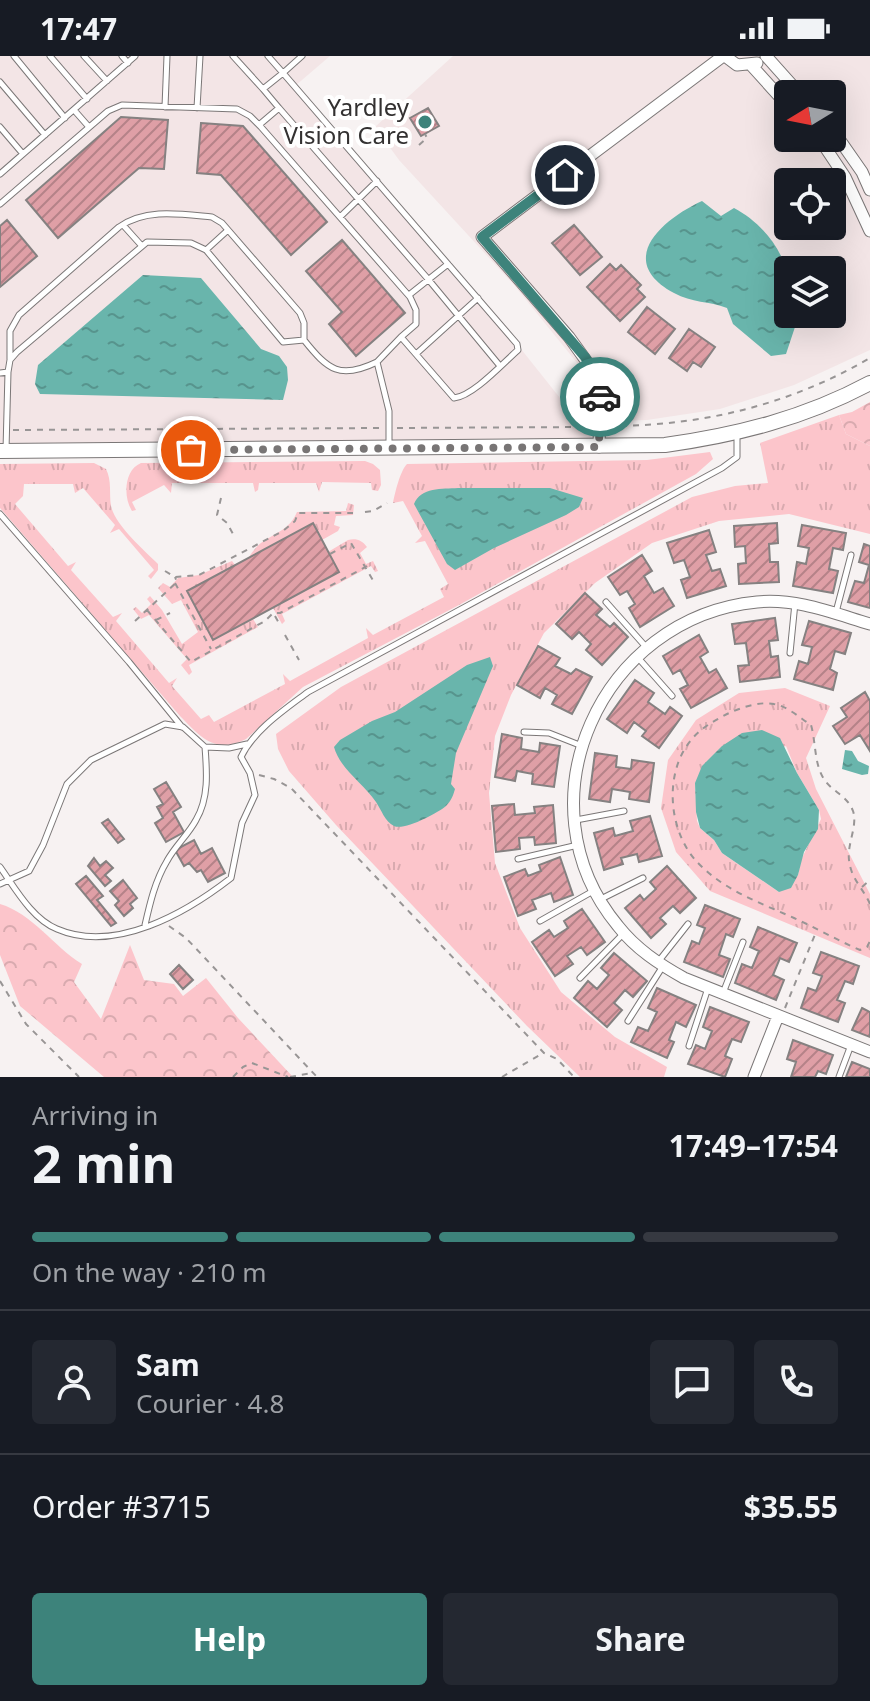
<!DOCTYPE html>
<meta charset="utf-8">
<style>
body{margin:0;font-family:"Noto Sans",sans-serif;background:#242831;color:#f1f3f6;height:100vh;display:flex;flex-direction:column;font-size:30px;white-space:nowrap}
*{box-sizing:border-box;margin:0}
p{font-size:26px;color:#9ea1a6}
.icon{flex:none;width:44px;height:44px;fill:none;stroke:currentColor;stroke-width:2;stroke-linecap:round;stroke-linejoin:round}
.map{position:relative;height:1021px;overflow:hidden}
.sheet{display:flex;flex-direction:column;background:#171b24;flex:1}
.sheet>*{flex:none}
.needle{width:52px;rotate:260deg}
.tools{position:absolute;left:774px;top:24px;display:grid;gap:16px}
.tools a{display:grid;place-items:center;width:72px;height:72px;border-radius:8px;background:#171b24;box-shadow:0 8px 32px #0002;font-size:40px}
.pin{position:absolute;display:grid;place-items:center;width:68px;height:68px;color:#fff;margin:-34px;border:4px solid #fff;border-radius:50%;box-shadow:0 2px 8px #0007}
.courier{position:absolute;display:grid;place-items:center;width:80px;height:80px;margin:-40px;border:6px solid #3d837b;border-radius:50%;background:#fff;color:#222;box-shadow:0 2px 10px #0007}
.headline em{font-style:normal;font-weight:700}
.headline div{display:flex;flex-direction:column-reverse}
.headline{display:flex;align-items:center;justify-content:space-between;height:136px;padding:0 32px}
h1{font-size:52px;font-weight:700;line-height:60px}
.bar{display:grid;grid-template-columns:repeat(4,1fr);gap:12px 8px;align-content:center;height:96px;padding:0 32px}
.bar i{height:10px;border-radius:6px;background:#363941}
.bar .current{background:#3d837b}
.bar p{grid-column:span 4}
.line{display:flex;align-items:center;gap:20px;padding:0 32px;border-top:2px solid #363941}
.line div{flex:1}
.round{display:grid;place-items:center;flex:none;width:84px;height:84px;border-radius:8px;background:#242831}
.action{display:flex;gap:16px;margin-top:auto;padding:16px 32px}
.action a{flex:1;height:92px;border-radius:8px;background:#3d837b;color:#fff;font-size:32px;font-weight:700;line-height:92px;text-align:center}
.action a+a{background:#242831;color:#f1f3f6}
.status{display:flex;justify-content:space-between;align-items:center;height:56px;padding:0 40px;background:#171b24;direction:ltr}
.status svg{height:22px;fill:currentColor}
.map>svg:first-child{display:block}
</style>
<div class="status"><b>17:47</b><svg viewBox="0 0 49 12"><path d="M0 12V9h3v3zM5 12V6h3v6zM10 12V3h3v9zM15 12V0h3v12zM26 1h20v11H26zM47 4h2v5h-2z"/></svg></div>
<div class="map">
<svg width="870" height="1021" viewBox="0 0 870 1021">
<defs>
<pattern id="grass-tufts" width="24" height="20" patternUnits="userSpaceOnUse" patternTransform="scale(2)"><rect width="24" height="20" fill="#fcc5cb"/><path d="M3 7l-1-3M5 7V3M7 7l1-3M15 17l-1-3M17 17v-4M19 17l1-3" fill="none" stroke="#d8aaaf"/></pattern>
<pattern id="forest-crowns" width="20" height="18" patternUnits="userSpaceOnUse" patternTransform="scale(2)"><rect width="20" height="18" fill="#fcc5cb"/><path d="M2 6a3 3 0 1 1 6 0M12 15a3 3 0 1 1 6 0" fill="none" stroke="#d8aaaf"/></pattern>
<pattern id="water-ripples" width="26" height="14" patternUnits="userSpaceOnUse" patternTransform="scale(2)"><rect width="26" height="14" fill="#69b5ac"/><path d="M2 4q2-2 4 0t4 0M15 11q2-2 4 0t4 0" fill="none" stroke="#57948d"/></pattern>
<pattern id="building-hatch" width="6" height="6" patternUnits="userSpaceOnUse" patternTransform="scale(2)"><rect width="6" height="6" fill="#df9fa6"/><path d="M-1 1l2-2M0 6l6-6M5 7l2-2" fill="none" stroke="#b58288"/></pattern>
</defs>
<rect width="100%" height="100%" fill="#f7f2f2"/>
<path fill="#f3e5e6" fill-rule="evenodd" d="M0 0H330L295 30 517 288 599 391 0 395Z
M453 0H870V294L794 329 720 353 647 364 610 365 591 353 586 318 514 229 399 104 375 71ZM788 38H832V82H788ZM788 126H832V170H788ZM788 214H832V258H788Z"/>
<path fill="url(#grass-tufts)" fill-rule="evenodd" d="M839 359 846 378 870 390V478L789 458 719 465 652 487 595 527 544 577 511 639 495 680 489 737 495 807 520 872 561 936 615 981 667 1011 664 1021H580L527 970 336 769 289 715 278 693 276 678 341 631 692 441 735 430 768 427 760 387Z
M710 396 713 403 696 418 459 549 303 631 246 683C214 699 200 680 180 660L0 452V408L94 407 106 413C112 425 109 437 111 450 115 469 144 494 158 508V514L151 523 148 520 154 514 119 473 110 477 115 469 83 432 75 437 73 428H24L23 440 15 448 68 510 76 506 71 514 113 561 122 557 116 565 169 627 177 622 172 630 201 663 209 659 214 666 285 628 283 618 290 625 368 582 366 572 373 579 444 541 440 533 448 528 425 485 415 487 422 480 403 445 393 447C395 437 400 415 407 408L647 404Z
M365 405 373 408 380 414 381 429 378 435 372 434 371 427 322 426 319 436 316 427H259L258 434 255 436 253 427H172L171 437 164 429 132 446 136 454 132 455C123 441 124 414 141 407Z
M348 447 354 449 353 459 336 460 334 469 340 471 338 475 322 484 313 468 248 503C262 476 286 482 297 456L346 455Z
M348 484C356 482 362 484 367 491L360 497 366 508 373 505 378 515 375 516 371 510 282 558 285 565 282 568 273 552 339 516 328 496Z
M232 505 235 509 213 584 253 563 258 571 189 609 192 616 189 619 181 609 187 603 149 559 141 563 133 553 136 551 142 557 151 548 147 543 150 540 162 554 182 588 198 576 181 544 172 548 158 532 163 527 170 531 178 522 199 519Z
M785 632 830 650 806 702 816 733 870 838V902L710 835 676 796 661 752 668 704 696 664 739 637ZM786 690 797 717 819 754 821 763 801 804 798 819 779 836 722 797 714 784 700 772 697 765 695 727Z"/>
<path fill="url(#forest-crowns)" d="M870 346V390L846 378 839 359 852 356Z
M0 848C33 858 53 890 82 908L74 926 101 963 130 889 144 924 174 928 183 940 206 922 238 962 293 1021H104L20 950 0 899Z"/>
<path fill="url(#water-ripples)" d="M702 145 721 160 734 152C759 165 782 191 788 220 790 232 788 246 788 258H794L795 271 786 298 771 300 733 268 727 252C709 245 692 247 674 237 615 205 661 164 702 145Z
M143 219 201 222 261 293 279 300 287 311 288 324 283 344 40 338 35 328 38 309Z
M458 432H550L583 442 579 451 566 459 494 492 455 514 447 508 414 448C421 431 442 433 458 432Z
M490 601 493 610 456 697 451 728 455 733C453 740 451 745 446 750 438 757 404 775 394 770 385 766 381 753 376 746 363 727 340 713 334 691L340 684 372 665 395 656 467 609Z
M762 674 780 682 797 717 819 754 818 773 804 796 798 819 791 832 779 836 722 797 714 784 700 772 696 756 695 727 702 710 722 690 742 677Z
M845 694 852 695 858 705 869 710 868 718 862 719 842 713Z"/>
<path fill="url(#building-hatch)" stroke="#858181" stroke-width="2" d="M428 52 439 70 421 80 410 62Z
M121 61 168 64 164 113 139 112 58 182 26 144Z
M201 67 243 70 327 166 291 199 221 119 197 117Z
M7 164 37 200 0 231V170Z
M574 169 602 201 580 219 552 187Z
M342 184 405 257 356 300 329 268 342 256 306 215Z
M610 208 616 214 621 209 641 229 637 233 645 241 620 265 587 231Z
M647 251 675 273 655 298 628 276Z
M689 273 715 291 701 311 693 306 687 315 669 302Z
M313 467 339 516 213 584 187 535Z
M777 467 778 487 769 488 770 506H778L779 526 739 528 738 508 746 507 745 490 735 491 734 470Z
M802 469 846 477 843 494 833 492 829 513 838 515 833 537 793 530 797 506 806 508 809 492 798 490Z
M709 474 716 496 706 499 712 515 720 513 726 530 687 542 681 524 690 521 684 504 674 507 667 487Z
M864 488 870 490V552L848 546 855 525 864 527 869 509 859 506Z
M642 499 652 515 644 520 654 537 663 532 674 550 640 571 629 552 635 548 627 535 620 539 608 521Z
M585 537 602 553 596 559 610 571 614 567 628 581 602 609 586 594 591 588 579 576 572 583 556 568Z
M775 562 778 584 769 585 771 601 778 600 780 621 740 626 738 610 749 609 746 587 735 588 732 568Z
M809 565 851 577 845 598 835 595 830 613 837 617 833 634 794 623 799 605 808 608 812 591 802 589Z
M699 579 708 596 700 601 709 617 716 613 727 632 691 652 680 633 688 629 680 614 673 618 663 600Z
M538 590 560 602 555 610 571 618 576 613 592 621 572 658 552 648 557 639 545 632 540 642 517 629Z
M635 624 654 637 648 646 665 658 670 651 682 660 659 692 642 680 646 675 634 666 627 677 607 663Z
M865 636 870 645V695L860 679 845 688 833 670 847 661 841 652Z
M502 678 522 682 521 693 539 696 540 687 560 690 554 731 532 728 533 718 517 715 515 725 495 721Z
M595 697 617 700 616 711 631 713 632 704 654 707 649 746 629 743 630 736 612 733 610 746 589 743Z
M166 726 181 751 173 756 184 776 166 786 155 767 163 762 157 751 163 748 154 733Z
M514 748 515 759 535 757 534 751 553 749 556 787 535 789 534 781 519 782 520 793 496 796 492 750Z
M650 760 662 800 639 806 637 798 621 802 623 808 604 814 594 777 613 772 615 780 633 775 630 765Z
M108 763 124 783 118 787 102 767Z
M194 784 201 798 212 792 225 817 208 826 201 814 197 816 189 807 184 810 175 794Z
M560 801 573 839 554 846 551 837 532 844 536 853 518 860 504 821 525 813 528 820 541 815 539 809Z
M94 802 100 810 106 805 113 812 105 819 111 825 105 830 88 810Z
M667 810 696 842 680 857 673 850 660 862 666 868 651 882 625 852 640 839 644 844 656 833 650 826Z
M86 820 103 840 97 844 116 867 111 870 76 828Z
M123 824 137 842 130 848 133 852 124 860 115 849 119 845 110 835Z
M705 849 740 863 733 881 726 878 719 899 730 903 723 921 684 906 692 885 699 888 705 872 697 869Z
M582 853 605 886 587 899 581 891 567 900 573 908 555 920 532 886 549 874 554 881 568 872 564 865Z
M758 871 797 887 789 906 780 902 773 919 784 924 776 944 735 927 742 908 752 912 759 895 750 891Z
M821 896 859 910 853 928 845 925 837 944 845 947 838 966 801 952 808 932 816 935 822 920 813 917Z
M614 897 647 925 633 941 625 934 614 947 622 954 607 971 574 942 588 925 597 933 609 919 601 912Z
M179 909 193 924 183 933 170 918Z
M657 932 696 949 686 971 676 966 669 984 674 986 667 1002 631 986 638 971 648 975 657 956 648 952Z
M710 951 749 966 741 986 732 983 725 1000 732 1003 725 1021 688 1008 696 989 705 993 712 975 703 971Z
M862 952 870 956V981L852 974Z
M793 984 833 999 826 1018 818 1015 815 1021H791L796 1006 787 1003Z
M852 1006 870 1013V1021H846Z"/>
<g fill="none" stroke-linecap="round" stroke-linejoin="round">
<g stroke="#7b7777" stroke-width="7">
<path id="service" d="M14 0 65 62
M50 0 87 43
M84 0 107 25
M122 0 128 7
M233 0 263 33 283 17 268 0
M302 0 283 17 517 288 518 294C502 308 473 340 454 342L401 281 377 306 389 355V391
M0 26 45 79
M165 51 167 0
M197 52 200 0
M279 52 428 223 500 310
M74 54 89 71
M259 69 279 52 263 33
M0 71 23 98
M0 118 135 0
M0 148 108 55 122 49 237 53 250 60 261 71 410 241 416 254V268L401 281
M340 161 377 125
M123 169 141 189
M206 194 228 174
M409 239 448 208
M416 298 478 242
M10 303V275L19 259 119 171C146 152 180 158 212 161L222 167 300 257 304 267V284
M8 316 10 304 17 296 147 186 191 187 206 194 283 286 304 284C328 314 340 324 377 306
M0 317 8 316 6 394
M0 458 129 606 182 671
M606 546 646 591
M836 556 851 499
M790 597 795 547
M640 604 672 640
M524 676 549 677 582 690
M576 764 624 755
M518 803 578 789
M0 811C15 832 32 863 57 873 115 898 186 857 231 822L242 767 255 739 250 717 241 701C254 674 284 654 308 636L722 412 737 401V377
M0 828 29 815 43 789 67 728 91 704 165 668 183 671 205 691 229 692 247 688
M601 843 643 822
M540 865 595 834
M145 869C150 847 155 825 167 805 175 790 188 779 196 764 209 742 207 716 205 691
M658 906 688 868
M580 922 624 877
M723 937 743 886
M628 965 663 910
M689 990 708 932
M839 1021 851 989"/>
</g>
<g stroke="#7b7777" stroke-width="13">
<path id="minor" d="M725 0 737 9 757 7
M766 0 800 38
M751 9 788 50
M832 73 862 116 870 134
M819 82 845 121 870 175
M599 391 600 343 595 317 569 281 482 181 723 0
M870 568C833 557 796 542 757 546 601 561 516 747 618 870 636 893 659 908 684 922L870 996
M754 1021 778 960"/>
</g>
<g stroke="#7b7777" stroke-width="16">
<path id="tertiary" d="M0 395 665 389C737 379 805 362 870 327"/>
</g>
<path stroke="#989595" stroke-width="2" stroke-dasharray="6 6" stroke-linecap="butt" d="M419 89 427 82 425 78
M609 370C702 370 789 349 870 302
M397 372 587 371
M13 374 383 372
M221 442 217 459 227 467 233 478
M365 456 373 455 387 447
M330 498 351 487 374 526
M165 515 175 521 199 519 283 475 295 465 298 457H353
M175 527 211 593
M147 554 191 606 265 565 273 557H280L371 508
M275 560 280 569
M156 564 170 557
M135 565 177 526 175 521
M285 579 299 604
M259 719 274 723 291 732 544 997 557 1003 574 1021
M862 831 870 824
M870 848C863 832 851 823 849 804 847 788 858 769 853 755 847 739 832 736 824 723 814 708 816 686 811 669 800 662 787 650 774 648 759 645 740 652 727 658 714 665 701 672 692 683 663 716 668 776 698 807 725 835 761 847 794 862 816 872 837 884 860 894L867 891 870 885
M169 870 186 882 317 1021
M0 925 26 968 79 1021
M785 952 816 876
M233 1021 243 1011 252 1007 288 1021
M290 1021 312 1017
M502 1021 543 997"/>
<use href="#service" stroke="#fff" stroke-width="5"/>
<use href="#minor" stroke="#fff" stroke-width="11"/>
<use href="#tertiary" stroke="#fff" stroke-width="14"/>
</g>
<g fill="none" stroke-linecap="round" stroke-linejoin="round">
<path stroke="#787575" stroke-width="8" stroke-dasharray="0 14.4" d="M191 394 599 391 600 341"/>
<path stroke="#3d837b" stroke-width="10" d="M565 119 482 181 585 301 595 317 600 341"/>
</g>
<circle fill="#3d837b" stroke="#fff" stroke-width="3" cx="425" cy="66" r="8"/>
<g text-anchor="middle" stroke-width="8" stroke-linejoin="round" paint-order="stroke">
<g font-size="24" fill="#333131" stroke="#fff" text-anchor="end">
<text x="409" y="60">Yardley<tspan x="409" dy="28">Vision Care</tspan></text>
</g>
</g>
</svg>
<div class="tools">
<a><svg class="needle" viewBox="-14 -14 28 28"><path d="M0-13l5 13h-10z" fill="#e53935"/><path d="M0 13l5-13h-10z" fill="#9ea1a6"/></svg></a>
<a><svg class="icon" aria-label="locate" viewBox="0 0 24 24"><circle cx="12" cy="12" r="6"/><path d="M12 2v4M12 18v4M2 12h4M18 12h4"/></svg></a>
<a><svg class="icon" aria-label="layers" viewBox="0 0 24 24"><path d="M12 4l9 5-9 5-9-5zM3 14l9 5 9-5"/></svg></a>
</div>
<div class="pin" style="left:191px;top:394px;background:#ea580c"><svg class="icon" aria-label="bag" viewBox="0 0 24 24"><path d="M5 8h14l-1 12H6zM9 8a3 3 0 0 1 6 0"/></svg></div>
<div class="pin" style="left:565px;top:119px;background:#1f2937"><svg class="icon" aria-label="home" viewBox="0 0 24 24"><path d="M3 11l9-7 9 7M6 9v11h12V9"/></svg></div>
<div class="courier" style="left:600px;top:341px"><svg class="icon" aria-label="car" viewBox="0 0 24 24"><path d="M5 17H2v-5l4-1 3-4h7l3 4 3 1v5h-3M9 17h6M6 11h13"/><circle cx="7" cy="17" r="2"/><circle cx="17" cy="17" r="2"/></svg></div>
</div>
<section class="sheet">
<div class="headline"><div><h1>2 min</h1><p>Arriving in</p></div><em>17:49–17:54</em></div>
<div class="bar"><i class="current"></i><i class="current"></i><i class="current"></i><i></i><p>On the way · 210 m</p></div>
<div class="line" style="height:144px"><a class="round"><svg class="icon" aria-label="person" viewBox="0 0 24 24"><circle cx="12" cy="8" r="4"/><path d="M4 21q1-7 8-7t8 7"/></svg></a><div><b>Sam</b><p>Courier · 4.8</p></div><a class="round"><svg class="icon" aria-label="chat" viewBox="0 0 24 24"><path d="M4 5h16v11H9l-5 4z"/></svg></a><a class="round"><svg class="icon" aria-label="phone" viewBox="0 0 24 24"><path d="M5 4h4l2 5-3 2q2 4 5 5l2-3 5 2v4C11 20 4 13 5 4z"/></svg></a></div>
<div class="line" style="height:104px"><div>Order #3715</div><b>$35.55</b></div>
<div class="action"><a>Help</a><a>Share</a></div>
</section>
